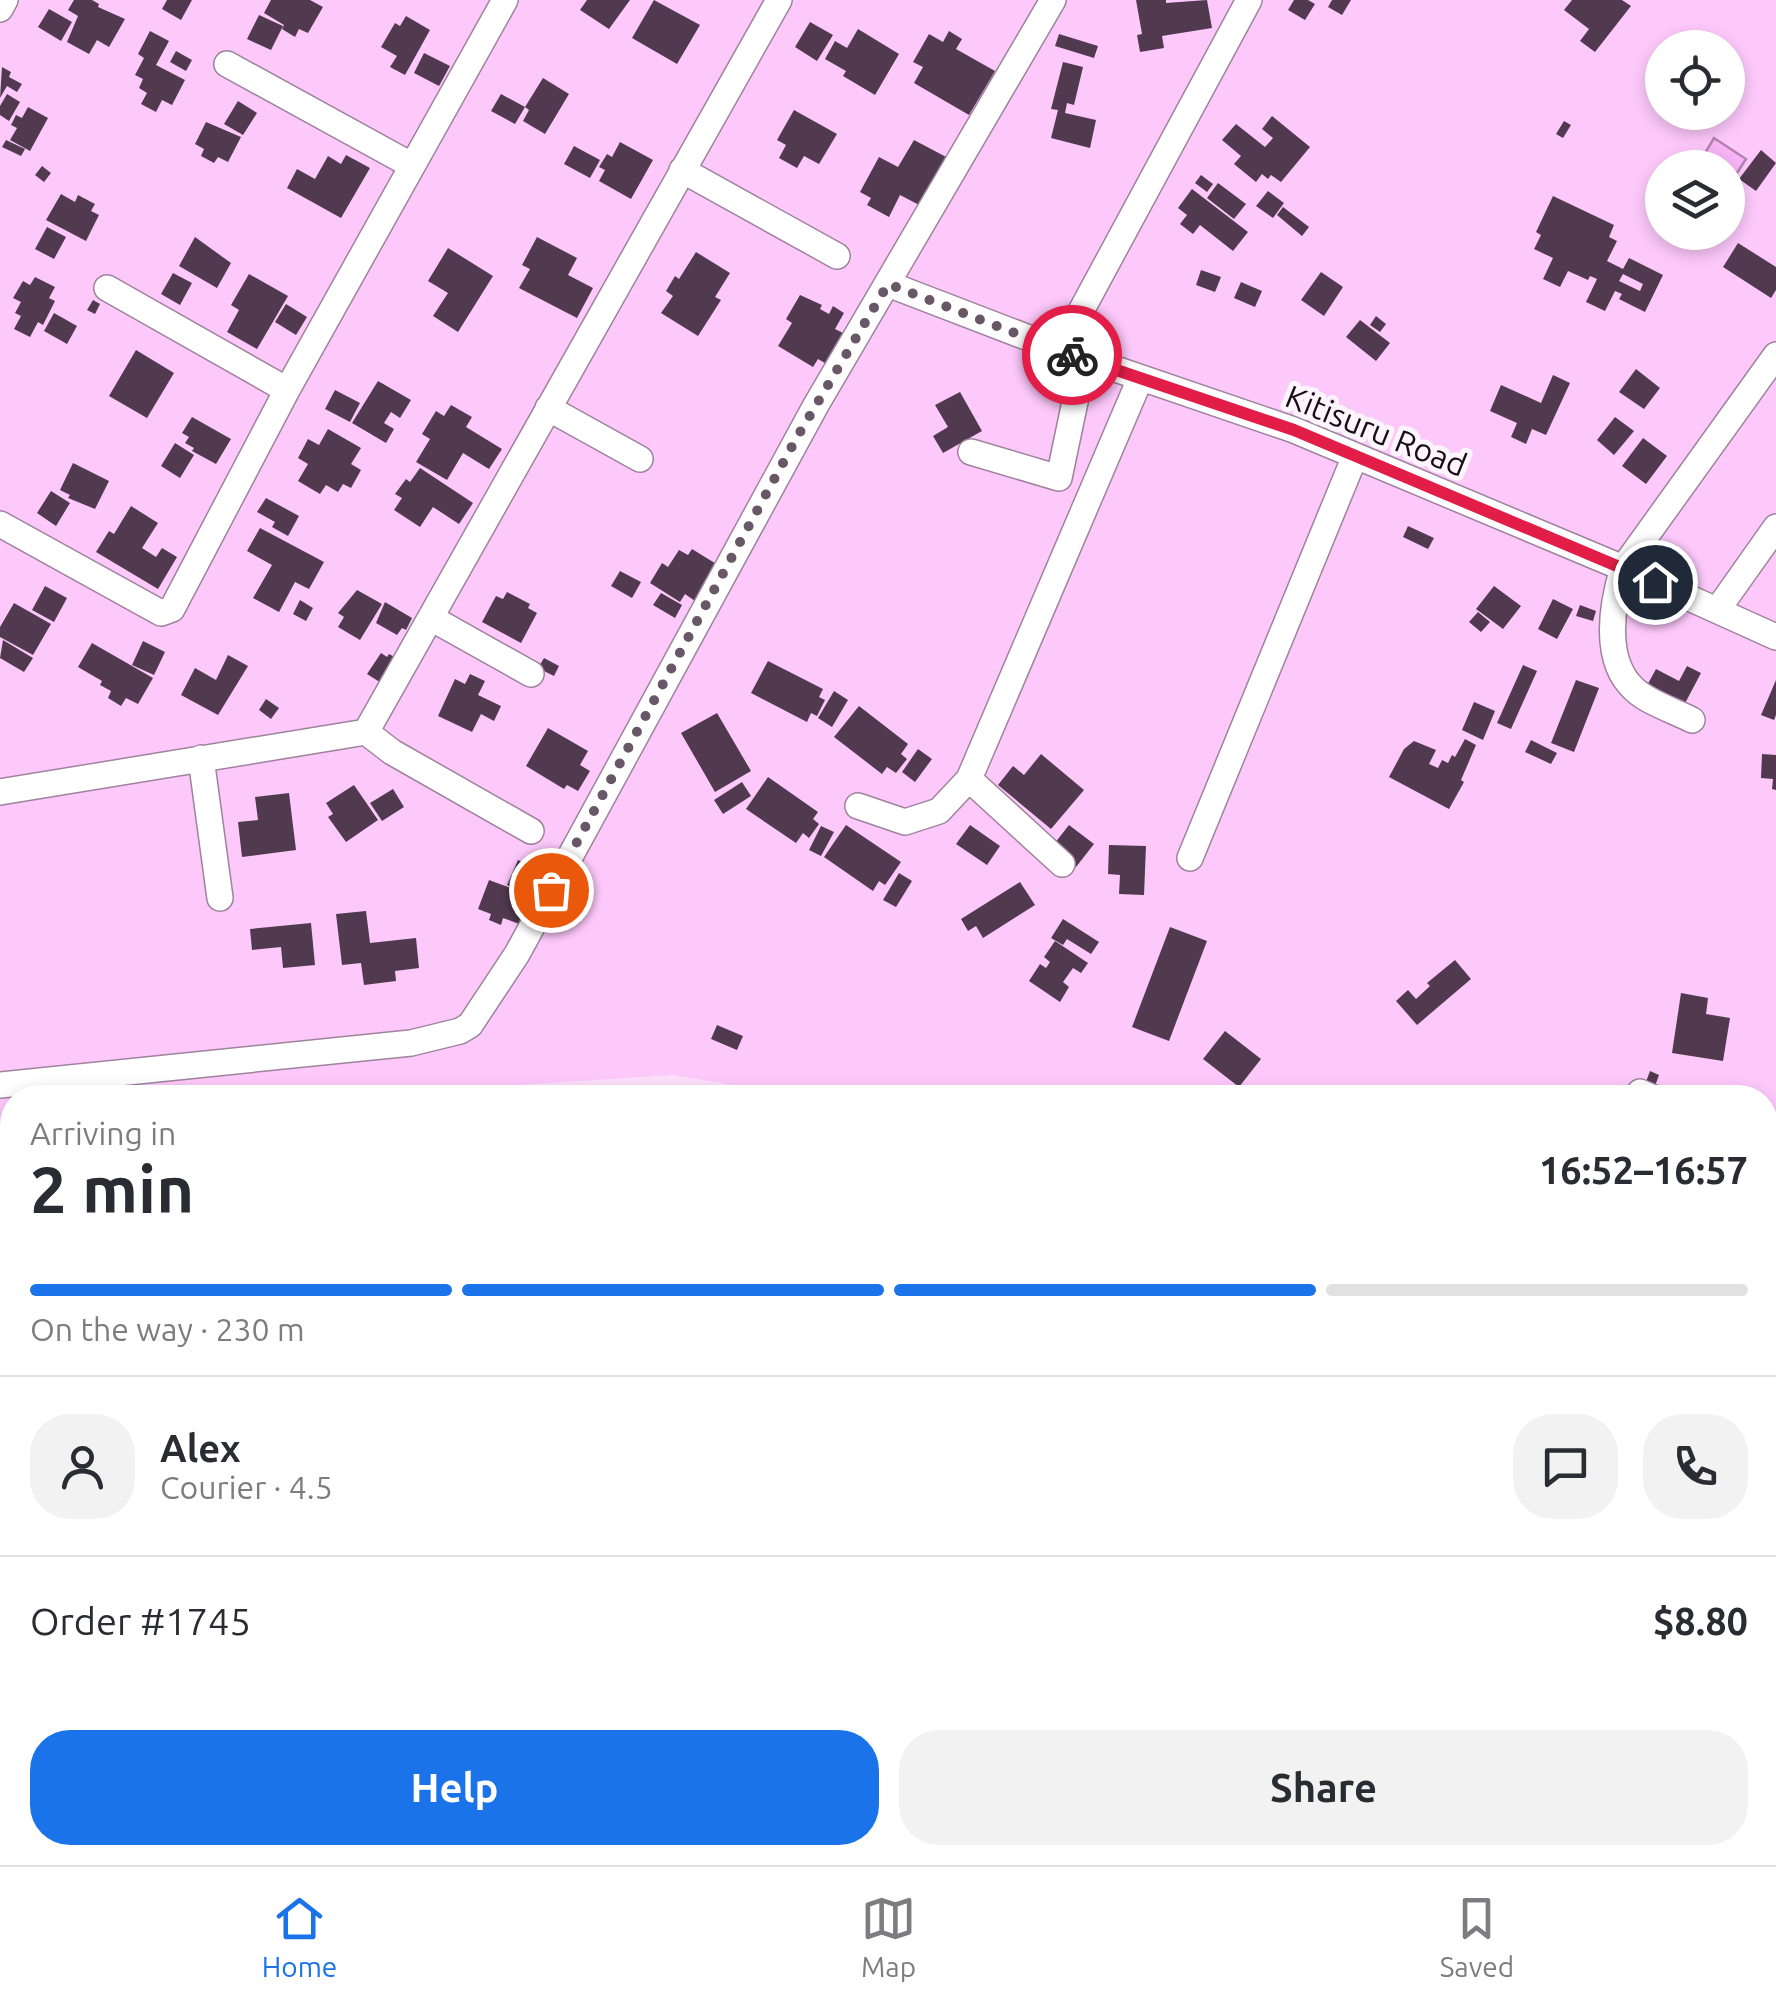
<!DOCTYPE html>
<meta charset="utf-8">
<style>
body{margin:0;font-family:Ubuntu,sans-serif;background:#f2f2f3;color:#2b2b33;height:100vh;display:flex;flex-direction:column;font-size:38px;white-space:nowrap}
*{box-sizing:border-box;margin:0}
p{font-size:32px;color:#7c7c81}
.icon{flex:none;width:55px;height:55px;fill:none;stroke:currentColor;stroke-width:2;stroke-linecap:round;stroke-linejoin:round}
.map{position:relative;flex:1;overflow:hidden}
.drawer{position:absolute;left:0px;top:1085px;width:1778px;height:780px;display:flex;flex-direction:column;background:#fff;border-radius:40px 40px 0 0;box-shadow:0 5px 15px #0003}
.drawer>*{flex:none}
.controls{position:absolute;left:1645px;top:30px;display:grid;gap:20px}
.controls a{display:grid;place-items:center;width:100px;height:100px;border-radius:50%;background:#fff;box-shadow:0 5px 15px #0003;font-size:50px}
.pin{position:absolute;display:grid;place-items:center;width:85px;height:85px;color:#fff;margin:-42px;border:5px solid #fff;border-radius:50%;box-shadow:0 2px 10px #0007}
.courier{position:absolute;display:grid;place-items:center;width:100px;height:100px;margin:-50px;border:8px solid #e11d48;border-radius:50%;background:#fff;color:#222;box-shadow:0 2px 12px #0007}
.headline em{font-style:normal;font-weight:700}
.headline div{display:flex;flex-direction:column-reverse}
.headline{display:flex;align-items:center;justify-content:space-between;height:170px;padding:0 30px}
h1{font-size:65px;font-weight:700;line-height:75px}
.bar{display:grid;grid-template-columns:repeat(4,1fr);gap:15px 10px;align-content:center;height:120px;padding:0 30px}
.bar i{height:12px;border-radius:8px;background:#e1e1e2}
.bar .current{background:#1a73e8}
.bar p{grid-column:span 4}
.line{display:flex;align-items:center;gap:25px;padding:0 30px;border-top:2px solid #e1e1e2}
.line div{flex:1}
.round{display:grid;place-items:center;flex:none;width:105px;height:105px;border-radius:40px;background:#f2f2f3}
.action{display:flex;gap:20px;margin-top:auto;padding:20px 30px}
.action a{flex:1;height:115px;border-radius:40px;background:#1a73e8;color:#fff;font-size:40px;font-weight:700;line-height:115px;text-align:center}
.action a+a{background:#f2f2f3;color:#2b2b33}
.dock{display:flex;justify-content:space-around;align-items:center;height:140px;border-top:2px solid #e1e1e2;background:#fff;font-size:28px;color:#7c7c81}
.dock a{display:grid;justify-items:center;gap:5px}
.dock .current{color:#1a73e8}
.map>svg:first-child{display:block}
</style>
<div class="map">
<svg width="1776" height="1865" viewBox="0 0 1776 1865">
<rect width="100%" height="100%" fill="#fde0fc"/>
<path fill="#fdc9fb" fill-rule="evenodd" d="M0 0H1776V1820L1765 1810V1446L1773 1398 1765 1395V1098H812L673 1075 329 1097 12 1098V1118L0 1119ZM1662 48H1728V112H1662ZM1662 168H1728V232H1662Z
M1765 1830 1776 1840V1865H799L816 1852H1765Z
M37 1853 699 1852 726 1865H5Z"/>
<path fill="#f8b4f6" stroke="#b482b3" stroke-width="2.5" d="M1714 138 1746 159 1737 173 1705 153Z"/>
<path fill="#513a50" fill-rule="evenodd" d="M74 0H92L99 4 98 7 125 19 109 47 97 40 89 54 67 42 78 16 68 10Z
M167 0H192L181 20 162 9Z
M271 0H310L323 7 308 33 299 29 295 37 282 29 284 25 264 13Z
M587 0H630L609 29 580 10Z
M654 0 700 25 677 64 632 38Z
M1136 0H1166V3L1207 0 1212 28 1162 36 1164 48 1140 52 1137 35 1142 34Z
M1294 0H1308L1315 4 1305 20 1288 10Z
M1332 0H1351L1342 15 1328 7Z
M1572 0H1622L1631 6 1595 52 1580 41 1589 29 1564 10Z
M49 9 72 22 61 41 38 27Z
M259 15 283 26 271 50 247 39Z
M406 16 430 30 405 75 390 67 397 56 381 47 395 23 400 26Z
M810 22 833 35 817 61 795 47Z
M858 29 899 54 875 95 843 76 846 71 825 59 835 41 847 48Z
M150 31 169 41 156 65 185 80 172 105 162 100 156 112 141 104 147 93 139 88 143 79 135 75 144 58 138 54Z
M949 31 962 39 956 49 995 71 969 115 914 83 923 67 913 62 929 34 943 42Z
M1059 34 1098 46 1094 58 1055 46Z
M176 51 192 60 186 71 170 62Z
M424 53 450 66 439 86 414 73Z
M1063 62 1083 67 1074 105 1067 103 1065 113 1096 120 1090 148 1051 138 1058 110 1051 109Z
M2 67 11 72 9 77 22 84 17 92 7 86 0 98Z
M543 78 569 94 545 134 523 121 529 110 525 107Z
M7 94 20 102 9 121 0 115V106Z
M501 94 525 107 515 124 491 111Z
M238 101 257 113 243 135 224 124Z
M28 107 48 118 30 151 10 140 17 128 11 125 16 115 22 118Z
M794 110 837 134 819 164 804 156 797 168 779 158 786 145 777 140Z
M1272 116 1310 147 1281 182 1271 175 1268 179 1262 174 1256 182 1234 164 1241 156 1222 140 1236 124 1265 147 1273 138 1262 129Z
M1564 121 1571 125 1563 138 1556 134Z
M206 122 241 137 228 162 218 157 214 163 201 156 204 149 195 144Z
M6 140 25 149 21 156 2 147Z
M914 140 950 159 923 207 900 195 889 217 867 205 871 198 860 192 879 157 898 167Z
M620 142 653 160 631 199 599 181 605 170 599 167 607 154 612 157Z
M574 146 600 160 590 178 564 164Z
M1761 150 1776 163 1756 191 1739 179Z
M346 155 370 168 341 218 287 188 297 169 315 179 328 156 341 164Z
M42 166 51 173 44 182 35 175Z
M1201 175 1213 184 1207 192 1195 183Z
M1218 183 1246 204 1234 219 1207 198Z
M1192 189 1248 232 1233 251 1200 225 1193 234 1180 224 1187 215 1178 208Z
M1268 191 1284 203 1273 218 1256 206Z
M61 194 75 202 78 195 95 204 91 211 99 215 86 241 46 220Z
M1553 196 1614 225 1609 237 1617 241 1607 261 1623 269 1629 258 1663 275 1645 312 1619 299 1622 294 1615 291 1605 311 1586 302 1597 279 1590 276 1588 280 1568 271 1560 287 1543 279 1553 258 1534 249 1541 235 1536 232ZM1623 274 1643 284 1640 291 1619 281Z
M1283 207 1309 227 1302 236 1277 215Z
M47 227 66 237 54 259 35 249Z
M195 237 231 263 217 288 179 266Z
M537 237 577 258 568 275 593 288 577 318 519 288 530 269 522 265Z
M1738 243 1776 267V290L1771 298 1723 267Z
M448 248 493 276 458 332 433 316 448 293 428 281Z
M696 252 730 273 715 297 721 300 698 336 661 313 673 296 666 291 675 276 679 279Z
M1201 270 1221 277 1215 292 1196 285Z
M1321 272 1343 287 1324 316 1301 300Z
M173 273 192 283 180 305 161 294Z
M249 274 288 296 257 349 227 332 239 310 231 305Z
M35 277 55 287 49 298 55 301 43 325 38 322 30 337 14 329 21 316 15 313 21 302 13 298 23 281 30 285Z
M1241 282 1262 291 1255 307 1234 298Z
M800 295 822 305 820 309 829 314 833 306 844 313 835 329 843 333 834 348 840 351 830 366 818 359 813 367 778 346 792 323 786 319Z
M93 300 100 304 95 314 87 310Z
M286 304 307 317 296 335 275 322Z
M54 313 77 326 67 344 44 331Z
M1376 316 1386 324 1380 332 1370 325Z
M1360 320 1390 343 1376 361 1346 337Z
M136 350 174 373 147 418 109 396Z
M1636 369 1660 388 1644 409 1619 392Z
M1553 375 1570 383 1546 435 1532 429 1526 444 1511 437 1517 423 1490 411 1501 385 1541 403Z
M378 381 411 400 400 418 391 412 384 423 394 429 386 443 352 423Z
M335 390 360 403 350 422 325 409Z
M960 392 982 431 943 453 933 436 948 427 935 405Z
M451 405 472 417 466 427 502 449 489 469 463 453 447 480 416 462 430 439 422 434 436 411 444 416Z
M192 417 231 439 216 464 192 451 194 448 185 443 189 437 182 433Z
M1615 417 1634 431 1614 455 1597 440Z
M328 429 361 448 351 464 361 470 351 488 343 484 338 492 326 485 320 494 298 481 308 464 298 458 308 439 319 445Z
M1643 438 1667 456 1646 484 1622 466Z
M175 443 194 455 180 478 161 466Z
M73 463 109 481 95 509 68 498 70 495 60 490Z
M420 468 473 503 459 524 433 507 420 527 394 510 402 498 395 494 406 479 410 482Z
M51 491 70 503 56 526 37 513Z
M266 498 299 516 288 536 272 527 275 522 257 512Z
M131 506 158 523 142 548 156 557 162 548 177 557 158 589 96 552 109 531 114 534Z
M1408 526 1434 538 1428 549 1403 537Z
M260 528 324 562 309 589 295 582 279 612 253 598 272 565 247 551Z
M692 549 718 565 695 601 685 594 680 602 650 583 662 563 668 567 679 550 688 555Z
M620 571 641 582 632 598 611 586Z
M45 586 67 598 54 622 32 610Z
M1494 586 1521 606 1503 629 1476 609Z
M357 590 382 604 360 640 338 627 344 617 338 613Z
M507 592 530 604 528 608 537 613 521 643 482 622 496 596 503 599Z
M661 593 682 605 675 618 653 605Z
M1553 599 1573 609 1557 639 1538 629Z
M300 600 313 608 306 621 293 614Z
M385 602 412 618 406 630 402 628 397 635 376 623Z
M14 603 51 624 33 655 0 637V627Z
M1580 605 1596 611 1593 621 1576 616Z
M1478 612 1490 622 1481 632 1469 622Z
M3 640 33 658 24 672 0 658Z
M143 641 165 652 154 675 132 665Z
M92 643 153 678 138 704 126 698 121 706 108 698 111 691 100 685 102 681 78 667Z
M381 653 387 657 389 654 402 661 386 686 367 674Z
M228 655 248 666 218 715 181 695 195 668 216 680Z
M544 658 559 666 554 676 538 668Z
M768 661 823 689 819 697 825 700 817 716 811 713 807 722 751 693Z
M1523 665 1537 671 1511 729 1497 723Z
M1687 666 1701 673 1682 709 1644 691 1656 669 1679 681Z
M470 674 485 681 478 695 501 706 494 721 481 714 472 732 438 716 455 679 465 684Z
M1576 680 1599 688 1574 752 1551 743Z
M1776 680V715L1774 720 1761 715Z
M834 691 848 700 832 727 818 718Z
M266 699 279 708 271 719 259 710Z
M1474 702 1495 711 1483 740 1462 730Z
M859 706 908 744 901 754 907 759 896 773 887 767 882 774 834 737Z
M717 713 751 771 715 792 681 733Z
M548 728 588 751 580 765 590 771 578 791 567 785 564 789 526 766Z
M1465 739 1476 745 1461 780 1464 782 1449 809 1389 777 1404 749 1414 741 1436 750 1429 764 1438 768 1442 760 1448 763 1452 755 1455 757Z
M1531 740 1557 753 1551 764 1525 752Z
M918 749 932 759 915 782 902 772Z
M1041 754 1084 790 1051 829 998 785 1013 766 1024 775Z
M1762 754 1776 755V790L1772 789 1773 779 1761 778Z
M768 777 818 812 813 819 819 824 809 838 803 833 796 843 746 809Z
M742 782 751 796 723 814 714 800Z
M354 785 378 820 346 842 328 817 333 814 326 803Z
M393 789 404 807 382 821 370 803Z
M289 793 296 850 242 857 238 822 258 820 255 797Z
M846 825 901 862 885 885 879 881 873 891 824 857Z
M970 825 1000 846 987 865 956 844Z
M1069 825 1094 844 1076 867 1051 848Z
M821 826 834 832 821 856 809 850Z
M1109 845 1146 846 1144 895 1119 894 1120 875 1108 874Z
M518 860 539 870 527 895 533 897 522 925 503 918 501 925 489 920 491 914 478 909 489 880 519 891 507 885Z
M899 873 912 881 896 907 883 900Z
M1020 882 1035 905 983 938 976 926 968 931 961 919Z
M366 911 370 943 416 938 419 968 395 971 396 981 364 985 361 963 342 965 336 914Z
M1063 919 1099 942 1091 954 1067 939 1063 945 1051 938Z
M311 923 315 965 283 968 281 947 252 950 250 929Z
M1170 927 1207 941 1169 1041 1132 1027Z
M1055 941 1088 963 1081 973 1073 968 1063 982 1069 987 1060 1002 1029 981 1040 964 1046 968 1050 962 1044 957Z
M1455 960 1471 979 1417 1025 1396 1001 1408 990 1416 999 1430 986 1427 983Z
M1681 993 1708 998 1706 1014 1730 1018 1723 1061 1672 1053Z
M717 1025 743 1036 737 1050 711 1039Z
M1225 1031 1261 1059 1239 1087 1203 1059Z
M1650 1071 1659 1075 1652 1094 1643 1090Z
M1765 1164 1776 1167V1228L1771 1231 1765 1220Z
M0 1289H7V1294L12 1293V1352L6 1353 4 1327H0Z
M12 1372V1398L0 1399V1373Z
M8 1554 9 1561H12V1610L0 1611V1555Z
M0 1648H8V1660H12V1694L0 1693Z
M1695 1852H1758L1757 1865H1706V1856H1695Z"/>
<g fill="none" stroke-linecap="round" stroke-linejoin="round">
<g stroke="#9e839c" stroke-width="28">
<path id="minor" d="M0 9 5 0
M227 64 411 165
M682 170 837 256
M888 284 1060 350 1294 430 1623 568 1776 637
M107 288 287 390
M1060 350 1249 0
M548 408 640 459
M971 452 1059 478 1084 359
M0 524 161 613 172 609 287 390 505 0
M1718 609 1776 527
M431 618 531 674
M1692 720C1675 711 1649 703 1635 690 1602 661 1612 604 1623 568L1776 355
M366 732 392 752 531 831
M201 758 220 898
M969 779 1062 864
M0 792 366 732 779 0
M858 806 905 822 939 811 969 779 1140 379
M1190 858 1355 456
M0 1085 411 1043 460 1031 470 1025 517 954 816 405 1053 0
M1640 1092 1654 1098
M1765 1144 1776 1149
M0 1504 12 1503
M1765 1565 1776 1566
M1765 1822H1776"/>
</g>
<g stroke="#825080" stroke-width="35">
<path id="major" d="M0 1154 12 1152
M1765 1324 1776 1326"/>
</g>
<use href="#minor" stroke="#fff" stroke-width="25"/>
<use href="#major" stroke="#d6acd5" stroke-width="32"/>
</g>
<g fill="none" stroke-linecap="round" stroke-linejoin="round">
<path stroke="#685767" stroke-width="10" stroke-dasharray="0 18" d="M551 890 796 439 888 284 1072 355"/>
<path stroke="#e11d48" stroke-width="12" d="M1072 355 1294 430 1655 582"/>
</g>
<g text-anchor="middle" stroke-width="10" stroke-linejoin="round" paint-order="stroke">
<g font-size="32" fill="#170d17" stroke="#fcf6fc">
<text transform="translate(1376 431) rotate(22)" y="11">Kitisuru Road</text>
</g>
</g>
</svg>
<div class="controls">
<a><svg class="icon" aria-label="locate" viewBox="0 0 24 24"><circle cx="12" cy="12" r="6"/><path d="M12 2v4M12 18v4M2 12h4M18 12h4"/></svg></a>
<a><svg class="icon" aria-label="layers" viewBox="0 0 24 24"><path d="M12 4l9 5-9 5-9-5zM3 14l9 5 9-5"/></svg></a>
</div>
<div class="pin" style="left:551px;top:890px;background:#ea580c"><svg class="icon" aria-label="bag" viewBox="0 0 24 24"><path d="M5 8h14l-1 12H6zM9 8a3 3 0 0 1 6 0"/></svg></div>
<div class="pin" style="left:1655px;top:582px;background:#1f2937"><svg class="icon" aria-label="home" viewBox="0 0 24 24"><path d="M3 11l9-7 9 7M6 9v11h12V9"/></svg></div>
<div class="courier" style="left:1072px;top:355px"><svg class="icon" aria-label="bike" viewBox="0 0 24 24"><circle cx="6" cy="16" r="4"/><circle cx="18" cy="16" r="4"/><path d="M6 16l4-8h5l3 8M10 8l3 8H6M13 5h3"/></svg></div>
<section class="drawer">
<div class="headline"><div><h1>2 min</h1><p>Arriving in</p></div><em>16:52–16:57</em></div>
<div class="bar"><i class="current"></i><i class="current"></i><i class="current"></i><i></i><p>On the way · 230 m</p></div>
<div class="line" style="height:180px"><a class="round"><svg class="icon" aria-label="person" viewBox="0 0 24 24"><circle cx="12" cy="8" r="4"/><path d="M4 21q1-7 8-7t8 7"/></svg></a><div><b>Alex</b><p>Courier · 4.5</p></div><a class="round"><svg class="icon" aria-label="chat" viewBox="0 0 24 24"><path d="M4 5h16v11H9l-5 4z"/></svg></a><a class="round"><svg class="icon" aria-label="phone" viewBox="0 0 24 24"><path d="M5 4h4l2 5-3 2q2 4 5 5l2-3 5 2v4C11 20 4 13 5 4z"/></svg></a></div>
<div class="line" style="height:130px"><div>Order #1745</div><b>$8.80</b></div>
<div class="action"><a>Help</a><a>Share</a></div>
</section>
</div>
<nav class="dock">
<a class="current"><svg class="icon" aria-label="home" viewBox="0 0 24 24"><path d="M3 11l9-7 9 7M6 9v11h12V9"/></svg>Home</a>
<a><svg class="icon" aria-label="map" viewBox="0 0 24 24"><path d="M3 6l6-2 6 2 6-2v14l-6 2-6-2-6 2zM9 4v14M15 6v14"/></svg>Map</a>
<a><svg class="icon" aria-label="saved" viewBox="0 0 24 24"><path d="M7 4h10v16l-5-4-5 4z"/></svg>Saved</a>
</nav>
